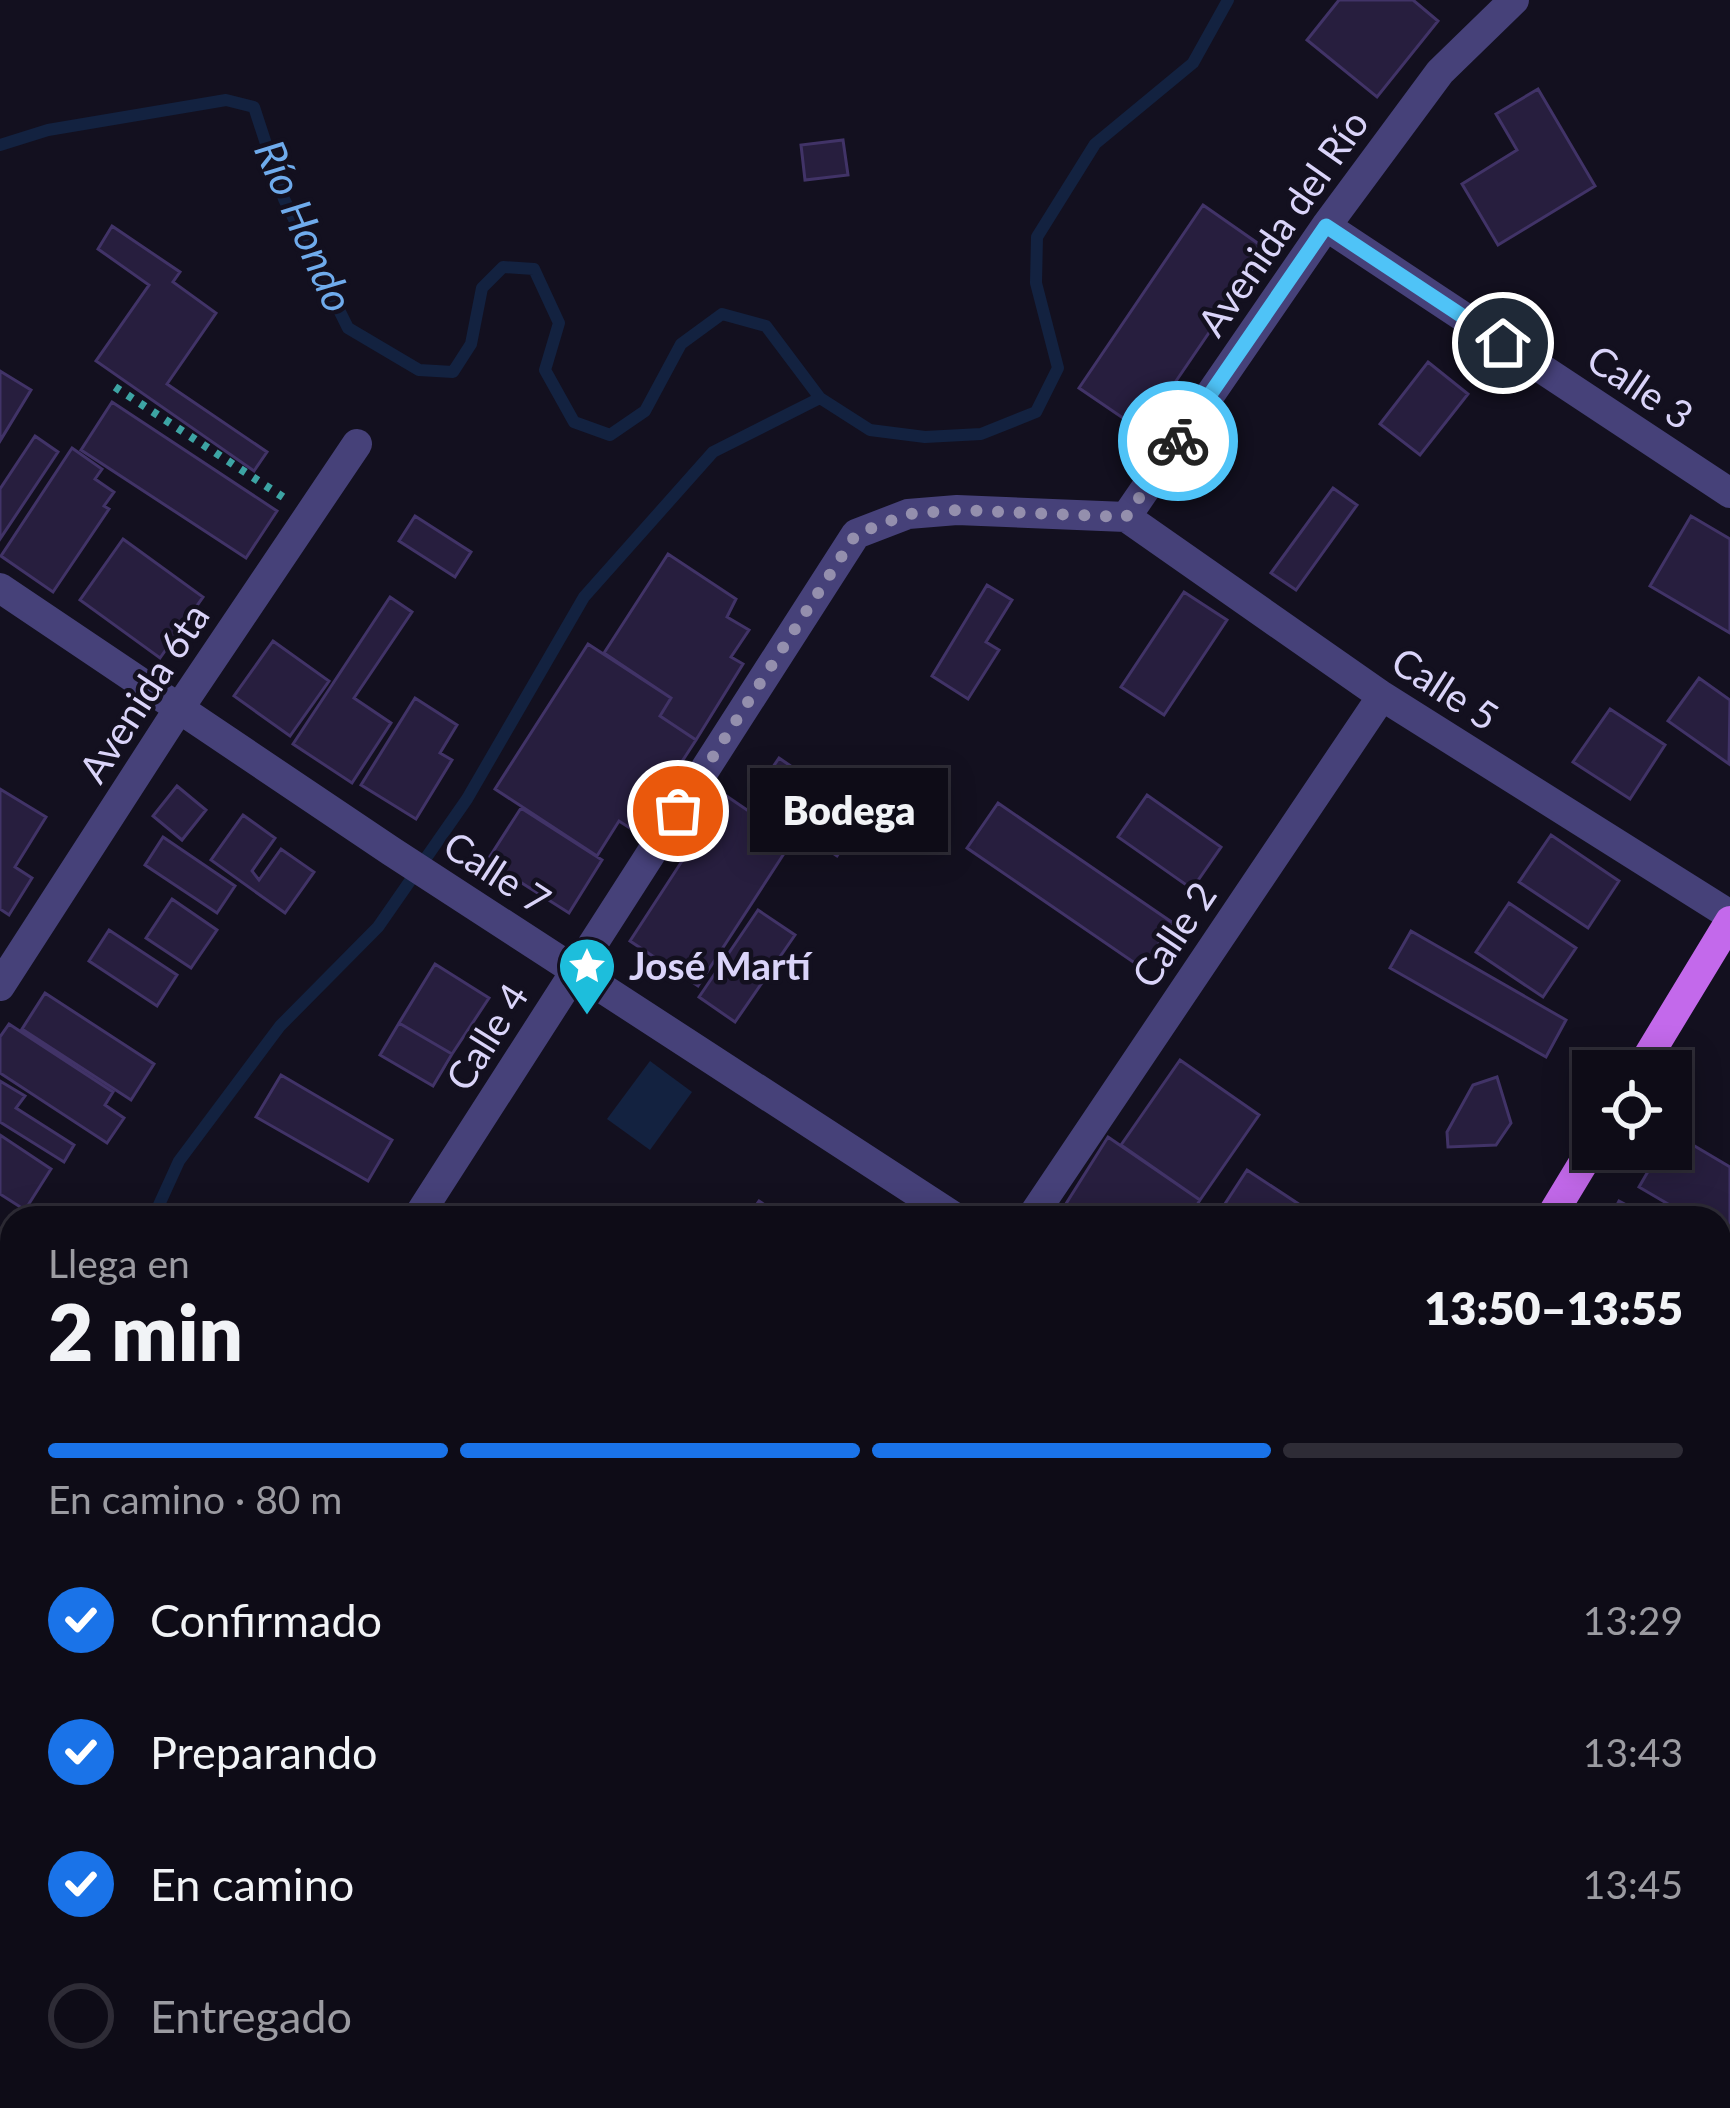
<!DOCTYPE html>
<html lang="es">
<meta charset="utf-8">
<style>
body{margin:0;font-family:Lato,sans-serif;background:#1c1a24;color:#f1f3f6;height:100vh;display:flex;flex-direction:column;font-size:45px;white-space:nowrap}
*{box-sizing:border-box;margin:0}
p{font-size:39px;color:#9b9ba1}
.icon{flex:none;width:66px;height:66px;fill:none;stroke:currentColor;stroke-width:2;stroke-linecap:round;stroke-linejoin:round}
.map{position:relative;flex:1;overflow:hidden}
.sheet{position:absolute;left:0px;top:1206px;width:1731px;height:903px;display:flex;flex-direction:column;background:#0e0c17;border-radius:36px 36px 0 0;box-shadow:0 6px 30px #0003,0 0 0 3px #2e2c36}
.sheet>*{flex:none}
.controls{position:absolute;left:1572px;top:1050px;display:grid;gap:24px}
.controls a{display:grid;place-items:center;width:120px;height:120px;border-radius:0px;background:#0e0c17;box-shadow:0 6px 30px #0003,0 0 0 3px #2e2c36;font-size:60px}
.pin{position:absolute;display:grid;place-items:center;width:102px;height:102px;color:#fff;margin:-51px;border:6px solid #fff;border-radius:50%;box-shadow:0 3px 12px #0007}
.courier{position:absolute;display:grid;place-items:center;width:120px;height:120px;margin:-60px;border:9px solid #4fc3f7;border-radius:50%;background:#fff;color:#222;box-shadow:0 3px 15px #0007}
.bubble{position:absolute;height:84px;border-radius:0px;background:#0e0c17;box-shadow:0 6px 30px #0003,0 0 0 3px #2e2c36;font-size:39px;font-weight:800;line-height:84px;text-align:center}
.headline em{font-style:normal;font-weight:800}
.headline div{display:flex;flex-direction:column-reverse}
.headline{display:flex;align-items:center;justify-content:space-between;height:204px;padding:0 48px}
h1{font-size:78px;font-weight:800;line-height:90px}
.bar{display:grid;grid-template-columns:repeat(4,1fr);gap:18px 12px;align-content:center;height:144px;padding:0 48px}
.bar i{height:15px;border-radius:9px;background:#2e2c36}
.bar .on{background:#1a73e8}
.bar p{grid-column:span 4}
ol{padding:0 48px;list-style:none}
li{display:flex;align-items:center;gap:36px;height:132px}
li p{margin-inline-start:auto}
li .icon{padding:12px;border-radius:50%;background:#1a73e8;color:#fff;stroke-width:4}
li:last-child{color:#9b9ba1}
li i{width:66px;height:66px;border:6px solid #2e2c36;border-radius:50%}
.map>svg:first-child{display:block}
</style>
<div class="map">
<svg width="1730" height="2108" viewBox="0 0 1730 2108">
<rect width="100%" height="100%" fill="#13101f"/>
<path fill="#142829" d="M0 2030 12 2036V2097H93L96 2108H0Z
M1324 2097H1612L1608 2108H1322Z"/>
<path fill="#132240" d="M650 1061 692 1092 650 1150 607 1119Z"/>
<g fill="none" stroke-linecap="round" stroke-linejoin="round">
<path stroke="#132240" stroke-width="12" d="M0 145 48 130 226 100 254 107 284 199 348 328 419 370 453 372 471 344 482 288 503 267 534 269 559 323 545 370 574 422 610 435 645 411 681 344 722 314 766 326 820 398 870 430 925 437 981 434 1036 412 1058 368 1036 283 1037 237 1095 144 1193 63 1228 0
M153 1218 179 1161 280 1026 378 927 467 799 584 597 713 452 820 398
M0 1459 12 1446"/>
</g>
<path fill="#271e3e" stroke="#413367" stroke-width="3" d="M1339 0H1413L1438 21 1377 97 1307 40Z
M1538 89 1595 186 1498 245 1462 184 1517 150 1496 114Z
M843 140 848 175 805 180 801 145Z
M1203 205 1266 249 1142 431 1079 388Z
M112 226 180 272 173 282 216 313 167 384 267 452 254 471 96 361 149 285 98 249Z
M1428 362 1468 394 1420 455 1380 424Z
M0 371 31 390 0 441Z
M112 402 277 511 246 558 81 450Z
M35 436 58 452 0 539V489Z
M72 448 102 469 95 479 114 492 104 506 109 509 53 592 1 556Z
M1333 488 1357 505 1296 590 1271 573Z
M415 516 471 552 455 577 399 541Z
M1691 516 1730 539V633L1650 586Z
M123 539 203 597 160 658 80 600Z
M668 554 736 599 727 617 749 630 731 657 743 664 696 740 660 716 671 698 604 653Z
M987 585 1012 600 986 642 999 650 968 699 932 676Z
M1184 592 1227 620 1164 715 1121 687Z
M390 597 412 612 354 698 391 723 352 783 293 744Z
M273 641 329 681 290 736 234 696Z
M588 644 671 698 660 716 696 740 636 832 619 821 597 856 495 789Z
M1699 678 1730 700 1729 764 1668 721Z
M415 698 457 725 440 753 452 760 416 819 361 785Z
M1610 709 1665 745 1630 799 1573 762Z
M779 758 864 816 837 856 752 798Z
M177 786 206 810 182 840 153 816Z
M0 789 46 817 15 867 32 878 9 915 0 909Z
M725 795 781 833 776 841 787 849 698 986 630 941Z
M1147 795 1221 847 1192 889 1118 837Z
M998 803 1173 923 1142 968 967 848Z
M521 808 602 860 569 913 487 861Z
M243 815 275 838 252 871 259 880 281 849 314 872 285 913 211 860Z
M1551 835 1619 881 1588 928 1519 882Z
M163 837 235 886 217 913 145 865Z
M172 899 217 930 191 968 146 938Z
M1509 903 1576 948 1543 997 1476 952Z
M758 910 795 935 735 1022 699 997Z
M109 930 177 975 157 1006 89 961Z
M1411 931 1566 1020 1546 1057 1390 968Z
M435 964 489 998 452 1054 399 1023Z
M45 993 154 1064 131 1100 22 1029Z
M399 1023 452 1054 433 1086 380 1055Z
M9 1024 113 1092 105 1105 124 1118 107 1143 0 1073V1037Z
M1180 1060 1259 1115 1200 1200 1121 1145Z
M281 1075 392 1140 368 1181 256 1117Z
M1497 1077 1511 1123 1496 1145 1448 1147 1447 1132 1473 1085Z
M0 1081 25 1096 16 1108 74 1145 64 1162 0 1122Z
M1671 1132 1730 1167V1241L1719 1234V1218H1692L1639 1187 1661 1149H1671Z
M0 1135 51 1169 25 1210 0 1194Z
M1108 1137 1200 1200 1189 1218H1057Z
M1247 1170 1320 1218H1227L1219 1213Z
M759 1201 784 1218H747Z
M1619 1201 1651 1218H1610Z
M0 1596 12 1602V1694L0 1688Z
M1719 1654 1730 1658V1695L1719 1691Z
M1719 1754 1730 1758 1719 1792Z
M1730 1993V2035L1719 2030V2022Z
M277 2097H354L349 2108H303Z
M787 2097H933L957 2108H808Z
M1122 2097H1174L1173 2108H1120Z
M1490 2097H1510L1536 2108H1485Z"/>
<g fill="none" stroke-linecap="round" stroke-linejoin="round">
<path stroke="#3da4a4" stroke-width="8" stroke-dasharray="6 9" stroke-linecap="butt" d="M115 387 283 497"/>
<path stroke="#464179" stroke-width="30" d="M1326 226 1730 493
M1126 517 1382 696 1730 915
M1126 517 1326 226 1440 72 1514 0
M0 588 391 851 956 1218
M0 986 180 707 357 444
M417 1218 856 534 908 514 957 510 1126 517
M1031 1218 1382 696
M0 1734 12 1740
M0 1904 12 1880
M1719 1923 1730 1898
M717 2097 740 2108
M214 2108 220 2097
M508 2108 514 2097
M1089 2108 1090 2097
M1637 2108 1642 2097"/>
<path stroke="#c369eb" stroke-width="30" d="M1639 1071 1730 921
M1550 1218 1593 1147
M1254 2108 1255 2097"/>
</g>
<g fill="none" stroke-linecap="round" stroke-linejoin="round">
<path stroke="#948fad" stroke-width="12" stroke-dasharray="0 21.6" d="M678 811 856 534 908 514 957 510 1126 517 1178 441"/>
<path stroke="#4fc3f7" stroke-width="15" d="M1178 441 1326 226 1503 343"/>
</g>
<defs>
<g id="sight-pin" transform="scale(3)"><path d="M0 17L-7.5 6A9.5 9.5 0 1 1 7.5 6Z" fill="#1dbedc" stroke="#13101f"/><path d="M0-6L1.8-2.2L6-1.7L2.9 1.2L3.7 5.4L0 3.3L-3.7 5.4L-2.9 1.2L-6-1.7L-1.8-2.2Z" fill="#fff"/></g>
</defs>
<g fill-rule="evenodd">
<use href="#sight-pin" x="587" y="966"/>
</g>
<g text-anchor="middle" stroke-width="9" stroke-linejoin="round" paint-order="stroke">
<g font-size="39" fill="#dad4f9" stroke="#13101f">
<text transform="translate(1283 223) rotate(-55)" y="14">Avenida del Río</text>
<text transform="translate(1640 387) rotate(34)" y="14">Calle 3</text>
<text transform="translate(1445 689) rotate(33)" y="14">Calle 5</text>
<text transform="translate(144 693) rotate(-57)" y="14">Avenida 6ta</text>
<text transform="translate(497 873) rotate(33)" y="14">Calle 7</text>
<text transform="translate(1174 935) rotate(-56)" y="14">Calle 2</text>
<text transform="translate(487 1037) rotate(-58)" y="14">Calle 4</text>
</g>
<g font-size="39" font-weight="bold" fill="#dad4f9" stroke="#13101f" text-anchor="start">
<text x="629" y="980">José Martí</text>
</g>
<g font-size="42" font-style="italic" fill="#6fabec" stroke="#13101f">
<text transform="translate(304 226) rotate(66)" y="15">Río Hondo</text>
</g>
</g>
</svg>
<div class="controls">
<a><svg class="icon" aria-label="locate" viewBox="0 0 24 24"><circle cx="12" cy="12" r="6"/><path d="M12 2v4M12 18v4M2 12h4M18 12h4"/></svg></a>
</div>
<div class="pin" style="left:678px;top:811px;background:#ea580c"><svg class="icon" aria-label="bag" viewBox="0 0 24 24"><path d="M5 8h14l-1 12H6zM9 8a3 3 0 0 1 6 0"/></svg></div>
<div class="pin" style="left:1503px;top:343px;background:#1f2937"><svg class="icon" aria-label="home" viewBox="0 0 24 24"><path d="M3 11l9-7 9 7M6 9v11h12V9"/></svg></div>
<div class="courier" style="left:1178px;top:441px"><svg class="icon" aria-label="bike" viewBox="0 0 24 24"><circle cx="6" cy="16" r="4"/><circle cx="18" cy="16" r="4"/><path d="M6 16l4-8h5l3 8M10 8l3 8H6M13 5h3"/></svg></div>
<div class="bubble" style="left:750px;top:768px;width:198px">Bodega</div>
<section class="sheet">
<div class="headline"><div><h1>2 min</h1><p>Llega en</p></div><em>13:50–13:55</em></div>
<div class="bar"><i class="on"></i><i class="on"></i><i class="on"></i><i></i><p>En camino · 80 m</p></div>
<ol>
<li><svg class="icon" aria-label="check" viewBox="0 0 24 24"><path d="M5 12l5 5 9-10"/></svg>Confirmado<p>13:29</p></li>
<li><svg class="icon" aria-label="check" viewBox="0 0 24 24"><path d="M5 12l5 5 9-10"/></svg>Preparando<p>13:43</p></li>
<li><svg class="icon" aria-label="check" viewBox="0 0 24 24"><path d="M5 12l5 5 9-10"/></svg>En camino<p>13:45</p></li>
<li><i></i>Entregado</li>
</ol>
</section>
</div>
